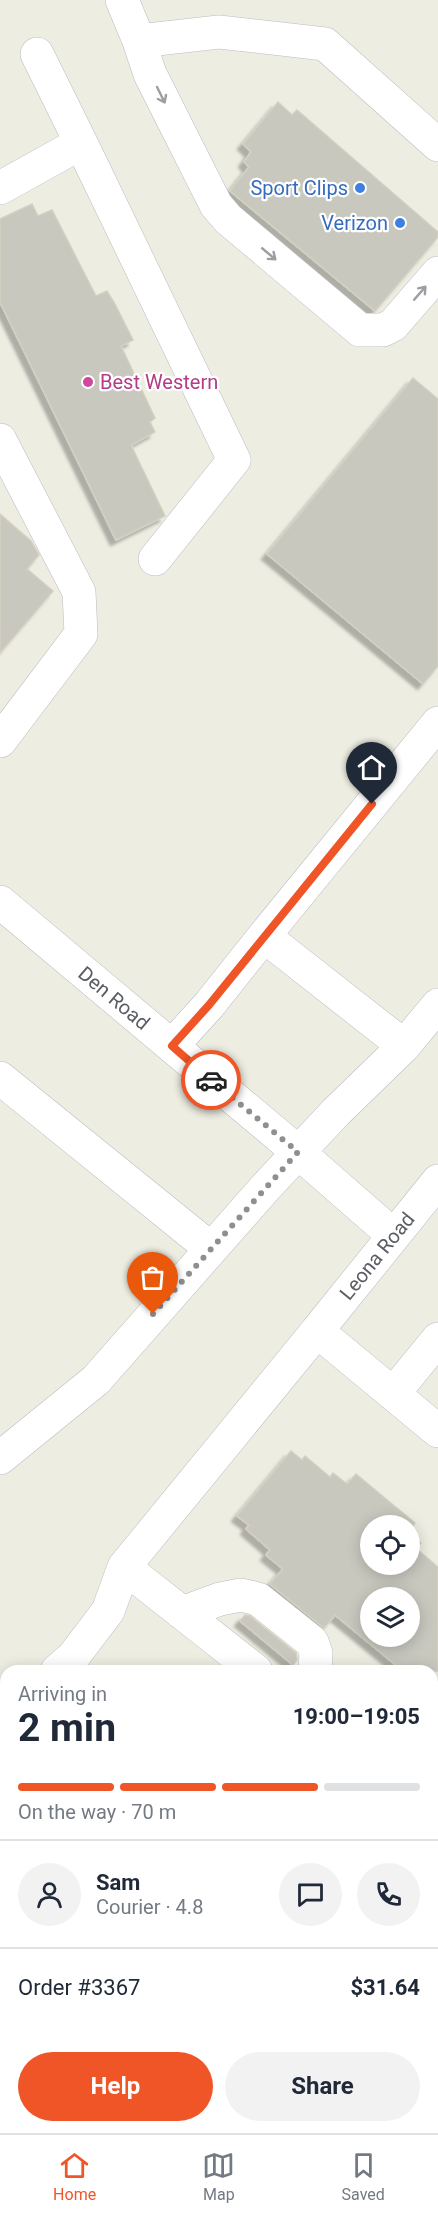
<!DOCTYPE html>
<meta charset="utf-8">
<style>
body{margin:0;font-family:Roboto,sans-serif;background:#f2f2f3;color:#1f2937;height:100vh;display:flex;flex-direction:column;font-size:22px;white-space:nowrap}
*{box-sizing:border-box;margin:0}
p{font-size:20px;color:#747a83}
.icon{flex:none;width:33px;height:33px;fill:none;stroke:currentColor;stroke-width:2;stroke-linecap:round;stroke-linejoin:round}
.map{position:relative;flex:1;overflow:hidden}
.drawer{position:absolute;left:0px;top:1665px;width:438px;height:468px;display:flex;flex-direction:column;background:#fff;border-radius:18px 18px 0 0;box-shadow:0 3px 15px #0003}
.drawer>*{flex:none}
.buttons{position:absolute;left:360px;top:1515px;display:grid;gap:12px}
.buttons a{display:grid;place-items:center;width:60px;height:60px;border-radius:50%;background:#fff;box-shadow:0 3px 15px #0003;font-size:30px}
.pin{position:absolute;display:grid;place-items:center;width:51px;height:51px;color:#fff;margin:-62px -26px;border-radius:50% 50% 50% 0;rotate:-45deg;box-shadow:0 0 6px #0007}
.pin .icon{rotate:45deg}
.courier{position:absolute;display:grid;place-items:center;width:60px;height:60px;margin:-30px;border:4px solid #f05527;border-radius:50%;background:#fff;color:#222;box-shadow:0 2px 8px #0007}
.summary em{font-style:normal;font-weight:700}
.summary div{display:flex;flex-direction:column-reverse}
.summary{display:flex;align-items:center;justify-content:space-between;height:102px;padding:0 18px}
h1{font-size:39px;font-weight:700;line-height:45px}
.bar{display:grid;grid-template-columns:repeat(4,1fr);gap:9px 6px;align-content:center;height:72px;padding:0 18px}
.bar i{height:8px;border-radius:4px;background:#e0e1e3}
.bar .current{background:#f05527}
.bar p{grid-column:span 4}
.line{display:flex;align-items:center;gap:15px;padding:0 18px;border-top:2px solid #e0e1e3}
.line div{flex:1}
.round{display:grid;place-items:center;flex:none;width:63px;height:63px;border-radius:32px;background:#f2f2f3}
.primary-button{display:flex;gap:12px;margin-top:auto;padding:12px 18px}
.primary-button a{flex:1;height:69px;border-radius:36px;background:#f05527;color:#fff;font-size:24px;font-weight:700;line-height:69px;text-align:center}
.primary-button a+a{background:#f2f2f3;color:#1f2937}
.menu{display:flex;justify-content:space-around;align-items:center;height:84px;border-top:2px solid #e0e1e3;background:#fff;font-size:16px;color:#747a83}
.menu a{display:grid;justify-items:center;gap:3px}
.menu .current{color:#f05527}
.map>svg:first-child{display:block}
</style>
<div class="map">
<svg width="438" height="2133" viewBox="0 0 438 2133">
<defs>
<filter id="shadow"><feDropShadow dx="-5.5" dy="5.5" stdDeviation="1.5" flood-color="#0004"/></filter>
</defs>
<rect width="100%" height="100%" fill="#eeede2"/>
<path fill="#c9c8bf" stroke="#d3d0c1" stroke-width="1.5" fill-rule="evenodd" filter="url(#shadow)" d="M278 102 292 115 297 110 438 232V237L375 311 230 191 249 167 244 162 251 152 243 144Z
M32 204 38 216 52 210 96 296 107 291 115 304 133 340 121 346 155 418 150 422 155 432 131 445 165 516 116 540 0 302V219Z
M413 378 438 399V666L423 684 267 554Z
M0 514 31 541 39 555 27 569 53 591 0 653Z
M291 1451 302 1460 305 1456 330 1477 333 1473 347 1484 356 1474 415 1523 410 1529V1526H370V1564H410V1534L421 1543 417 1549 438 1567V1671H403L335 1615 324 1628 270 1584 283 1569 266 1555 270 1550 246 1529 249 1525 237 1516ZM370 1598H410V1636H370Z
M245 1615 250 1616 296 1653 297 1660 293 1665 240 1621Z"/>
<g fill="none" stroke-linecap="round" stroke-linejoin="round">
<g stroke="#babcc2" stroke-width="34">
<path id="minor" d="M122 0 139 41 219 32 325 44 438 145
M139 41 150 74 216 205 228 219 360 330H383L393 325 438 273
M37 54 81 143
M0 188 81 143 234 460 155 559
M0 440 79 592 81 634 0 741
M0 902 298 1152 393 1235
M172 1046 209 1005 264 936
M404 1046 264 936 438 723
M0 1078 210 1248
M317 1331 438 1181
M393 1394 438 1339
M0 1458 96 1380 265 1188 336 1112 404 1046 438 1005
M124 1567 256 1671
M182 1613 220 1599 241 1595 258 1599 312 1642 316 1653 315 1671
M57 1671 73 1657 108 1611 124 1567 317 1331 438 1431
M0 1719 6 1714
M432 1811 438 1816
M432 1905 438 1902
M0 2030H6"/>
</g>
<use href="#minor" stroke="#fff" stroke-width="33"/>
</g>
<defs><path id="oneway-shaft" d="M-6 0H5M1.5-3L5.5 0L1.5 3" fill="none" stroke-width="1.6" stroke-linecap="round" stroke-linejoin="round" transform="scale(1.5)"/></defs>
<g stroke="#9d9ea2">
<use href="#oneway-shaft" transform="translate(161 95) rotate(64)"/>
<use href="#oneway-shaft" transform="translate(269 254) rotate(40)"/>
<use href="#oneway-shaft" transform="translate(420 293) rotate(-49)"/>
</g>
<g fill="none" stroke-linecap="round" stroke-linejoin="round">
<path stroke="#8e8f90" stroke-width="6" stroke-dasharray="0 10.8" d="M153 1314 298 1152 211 1080"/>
<path stroke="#f05527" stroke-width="8" d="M211 1080 172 1046 209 1005 372 804"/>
</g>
<g fill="#3f7fe0" stroke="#fff" stroke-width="2">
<circle cx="360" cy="188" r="6"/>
<circle cx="400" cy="223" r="6"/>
</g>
<circle fill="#d1479c" stroke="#fff" stroke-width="2" cx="88" cy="382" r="6"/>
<g text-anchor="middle" stroke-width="4.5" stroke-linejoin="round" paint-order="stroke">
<g font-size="20" fill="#366cbe" stroke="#fff" text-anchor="end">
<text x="348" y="195">Sport Clips</text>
<text x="388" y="230">Verizon</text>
</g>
<g font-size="20" fill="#b23c85" stroke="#fff" text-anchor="start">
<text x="100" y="389">Best Western</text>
</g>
<g font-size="20" fill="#5b5d64" stroke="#fff">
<text transform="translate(114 998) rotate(40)" y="7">Den Road</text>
<text transform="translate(377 1256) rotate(-51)" y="7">Leona Road</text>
</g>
</g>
</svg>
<div class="buttons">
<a><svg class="icon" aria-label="locate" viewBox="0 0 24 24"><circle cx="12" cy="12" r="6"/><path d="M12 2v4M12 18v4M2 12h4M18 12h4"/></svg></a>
<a><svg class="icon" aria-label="layers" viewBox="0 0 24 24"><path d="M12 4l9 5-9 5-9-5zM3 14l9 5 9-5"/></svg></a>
</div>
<div class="pin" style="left:153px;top:1314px;background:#ea580c"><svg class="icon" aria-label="bag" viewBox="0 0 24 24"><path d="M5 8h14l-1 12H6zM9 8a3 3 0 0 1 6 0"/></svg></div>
<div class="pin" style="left:372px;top:804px;background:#1f2937"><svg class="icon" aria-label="home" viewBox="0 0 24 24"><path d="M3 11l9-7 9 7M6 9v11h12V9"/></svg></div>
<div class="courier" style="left:211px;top:1080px"><svg class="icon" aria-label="car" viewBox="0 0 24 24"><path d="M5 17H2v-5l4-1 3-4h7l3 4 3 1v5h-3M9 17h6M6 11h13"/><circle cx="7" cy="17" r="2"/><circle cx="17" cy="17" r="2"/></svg></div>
<section class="drawer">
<div class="summary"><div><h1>2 min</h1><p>Arriving in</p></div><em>19:00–19:05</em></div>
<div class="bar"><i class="current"></i><i class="current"></i><i class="current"></i><i></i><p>On the way · 70 m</p></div>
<div class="line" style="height:108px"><a class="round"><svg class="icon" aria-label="person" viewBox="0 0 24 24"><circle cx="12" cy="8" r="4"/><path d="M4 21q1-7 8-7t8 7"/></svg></a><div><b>Sam</b><p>Courier · 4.8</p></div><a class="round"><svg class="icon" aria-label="chat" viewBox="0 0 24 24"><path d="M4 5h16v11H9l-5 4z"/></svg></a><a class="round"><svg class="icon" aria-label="phone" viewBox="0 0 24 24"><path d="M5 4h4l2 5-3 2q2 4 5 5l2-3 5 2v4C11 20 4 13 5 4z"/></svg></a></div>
<div class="line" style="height:78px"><div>Order #3367</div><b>$31.64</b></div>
<div class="primary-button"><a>Help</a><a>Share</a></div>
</section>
</div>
<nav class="menu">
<a class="current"><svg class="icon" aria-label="home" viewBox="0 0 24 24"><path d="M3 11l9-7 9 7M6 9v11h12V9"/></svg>Home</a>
<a><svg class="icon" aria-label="map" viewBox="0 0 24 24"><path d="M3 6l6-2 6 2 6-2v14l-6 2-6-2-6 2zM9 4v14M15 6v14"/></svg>Map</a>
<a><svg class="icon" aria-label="saved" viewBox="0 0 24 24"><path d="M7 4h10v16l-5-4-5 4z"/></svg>Saved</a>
</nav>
